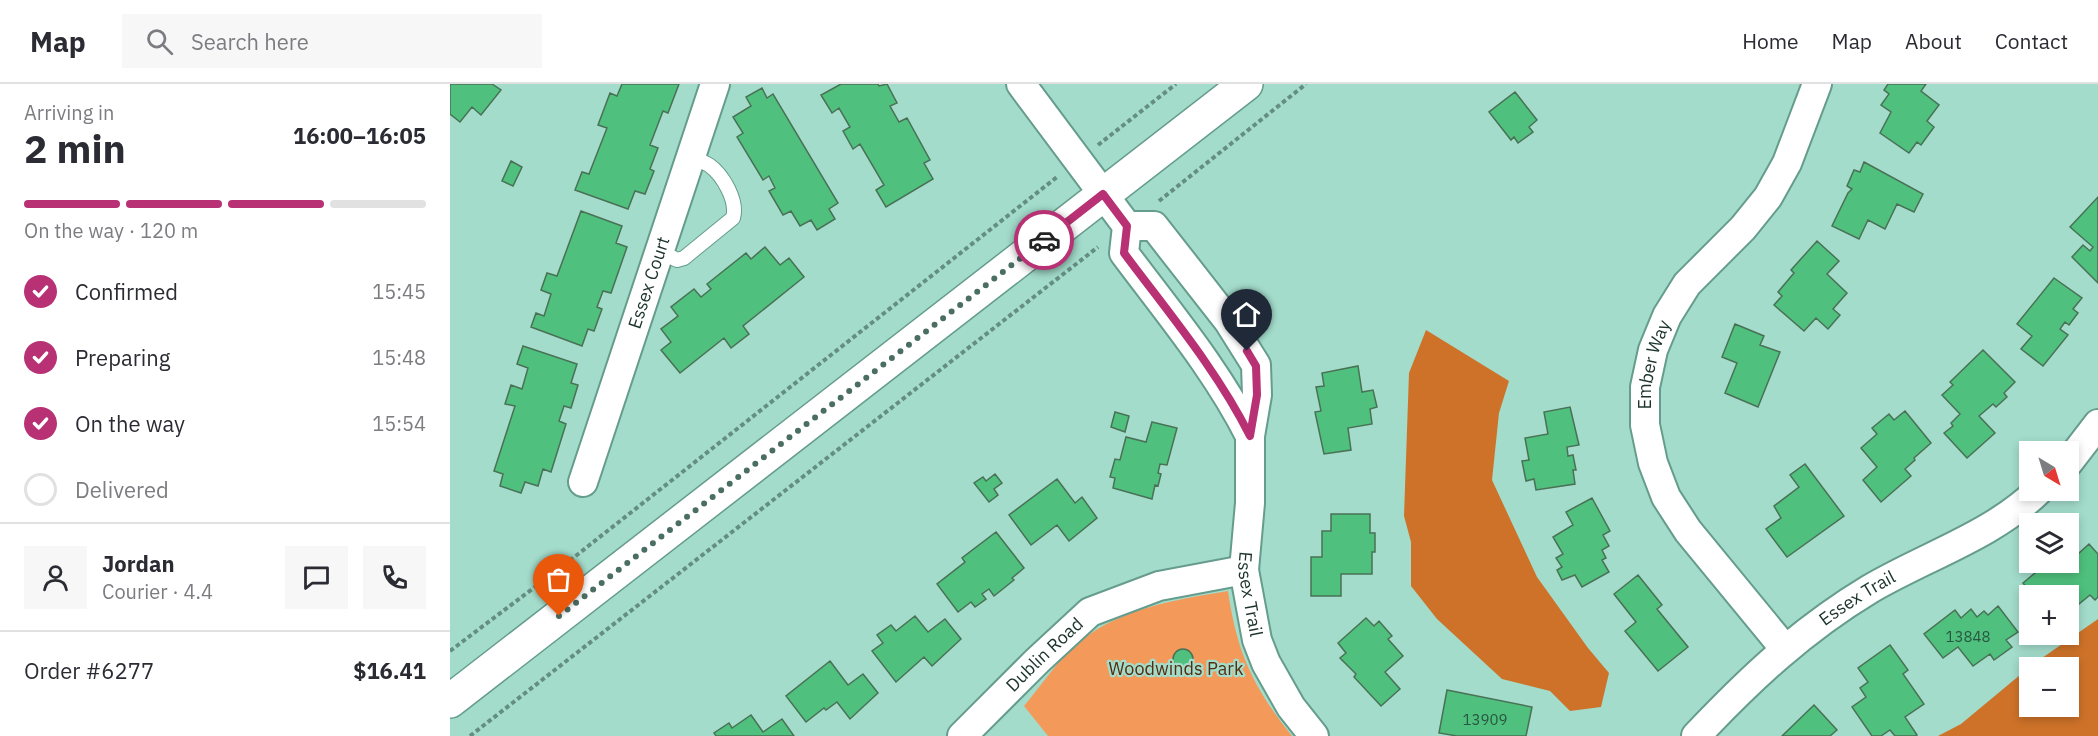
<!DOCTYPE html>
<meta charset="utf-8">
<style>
body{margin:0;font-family:"IBM Plex Sans",sans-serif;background:#f7f7f7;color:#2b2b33;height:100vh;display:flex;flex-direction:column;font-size:22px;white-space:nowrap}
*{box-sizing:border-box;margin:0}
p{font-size:20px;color:#7c7c81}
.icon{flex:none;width:33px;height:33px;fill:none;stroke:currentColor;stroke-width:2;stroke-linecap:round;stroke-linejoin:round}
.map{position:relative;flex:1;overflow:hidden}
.drawer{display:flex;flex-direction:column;background:#fff;width:450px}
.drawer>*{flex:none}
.needle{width:39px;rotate:142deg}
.tools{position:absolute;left:1569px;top:357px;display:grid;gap:12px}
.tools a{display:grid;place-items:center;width:60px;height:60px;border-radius:0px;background:#fff;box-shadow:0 3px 9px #0003;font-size:30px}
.pin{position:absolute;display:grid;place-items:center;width:51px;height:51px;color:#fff;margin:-62px -26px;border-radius:50% 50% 50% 0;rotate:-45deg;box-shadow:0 0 6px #0007}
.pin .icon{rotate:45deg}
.courier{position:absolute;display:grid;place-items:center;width:60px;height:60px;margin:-30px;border:4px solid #b73174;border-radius:50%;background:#fff;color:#222;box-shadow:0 2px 8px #0007}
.head em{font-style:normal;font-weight:800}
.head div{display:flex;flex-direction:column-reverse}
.head{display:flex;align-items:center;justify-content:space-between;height:102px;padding:0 24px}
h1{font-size:39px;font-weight:800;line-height:45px}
.bar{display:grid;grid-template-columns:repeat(4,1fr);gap:9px 6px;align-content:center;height:72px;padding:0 24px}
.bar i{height:8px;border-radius:4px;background:#e1e1e2}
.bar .on{background:#b73174}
.bar p{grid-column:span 4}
.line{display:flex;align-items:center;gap:15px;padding:0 24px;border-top:2px solid #e1e1e2}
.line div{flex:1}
.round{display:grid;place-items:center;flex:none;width:63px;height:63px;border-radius:0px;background:#f7f7f7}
ol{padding:0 24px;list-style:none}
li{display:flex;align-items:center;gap:18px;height:66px}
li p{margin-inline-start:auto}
li .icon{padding:6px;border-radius:50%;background:#b73174;color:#fff;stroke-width:4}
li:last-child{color:#7c7c81}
li i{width:33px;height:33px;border:3px solid #e1e1e2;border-radius:50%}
header{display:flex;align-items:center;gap:36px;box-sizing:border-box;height:84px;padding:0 30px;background:#fff;border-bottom:2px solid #e1e1e2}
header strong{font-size:28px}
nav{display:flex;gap:33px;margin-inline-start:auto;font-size:21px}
.search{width:420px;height:54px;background:#f7f7f7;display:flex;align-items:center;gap:15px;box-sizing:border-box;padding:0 21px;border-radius:0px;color:#7c7c81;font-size:22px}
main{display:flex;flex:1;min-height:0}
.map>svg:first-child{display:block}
</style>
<header>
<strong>Map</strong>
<div class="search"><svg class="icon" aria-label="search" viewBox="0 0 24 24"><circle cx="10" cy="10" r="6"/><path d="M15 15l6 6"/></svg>Search here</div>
<nav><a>Home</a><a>Map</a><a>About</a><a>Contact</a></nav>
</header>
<main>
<section class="drawer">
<div class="head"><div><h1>2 min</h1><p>Arriving in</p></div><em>16:00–16:05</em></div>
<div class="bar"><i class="on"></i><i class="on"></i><i class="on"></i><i></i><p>On the way · 120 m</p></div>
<ol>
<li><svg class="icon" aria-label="check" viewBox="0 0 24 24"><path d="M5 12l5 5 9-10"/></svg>Confirmed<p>15:45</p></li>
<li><svg class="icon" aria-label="check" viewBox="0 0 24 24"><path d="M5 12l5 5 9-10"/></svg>Preparing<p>15:48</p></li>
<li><svg class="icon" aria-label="check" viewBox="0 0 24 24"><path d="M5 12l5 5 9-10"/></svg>On the way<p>15:54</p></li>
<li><i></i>Delivered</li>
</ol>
<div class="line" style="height:108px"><a class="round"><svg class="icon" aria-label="person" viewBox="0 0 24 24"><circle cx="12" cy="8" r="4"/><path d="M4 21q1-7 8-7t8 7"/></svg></a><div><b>Jordan</b><p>Courier · 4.4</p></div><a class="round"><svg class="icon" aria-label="chat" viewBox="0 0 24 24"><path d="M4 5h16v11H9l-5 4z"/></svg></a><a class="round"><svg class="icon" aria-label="phone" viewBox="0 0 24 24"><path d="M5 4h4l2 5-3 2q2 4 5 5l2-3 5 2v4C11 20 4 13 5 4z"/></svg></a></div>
<div class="line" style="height:78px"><div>Order #6277</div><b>$16.41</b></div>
</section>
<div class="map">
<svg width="1648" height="652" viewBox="0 0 1648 652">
<rect width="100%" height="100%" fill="#a3dccb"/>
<path fill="#f39a5b" d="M778 507C787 569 803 603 842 652H598L574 622C590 603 603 583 621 565 664 525 723 516 778 507Z"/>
<path fill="#ce7229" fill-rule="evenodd" d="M976 246 1059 297 1049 329 1042 396 1087 493 1138 564 1159 589 1151 623 1120 627 1100 607 1052 595 987 535 961 502V458L954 432 959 289Z
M1648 535V652H1488L1511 640 1582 581ZM1580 584H1618V622H1580Z"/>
<path fill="#4fc07d" stroke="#497156" stroke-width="1.5" d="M0 0H42L51 6 31 31 22 23 10 38 0 30Z
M172 0H229L218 29 213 27 200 61 208 64 200 85 204 87 195 110 185 107 178 125 125 106 132 88 139 90 157 44 148 41 160 9 167 12Z
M391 0H428L429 2 437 0 447 19 440 22 449 38 457 34 480 76 474 79 483 95 436 123 426 106 434 101 410 60 403 65 393 47 400 43 389 24 382 29 371 11Z
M1438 0H1476L1471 7 1489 21 1477 37 1484 43 1471 61 1467 58 1459 69 1430 49 1441 28 1431 21 1439 10 1434 6Z
M312 4 317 14 323 10 388 119 379 125 385 135 367 146 361 136 350 142 341 127 333 131 319 107 325 104 319 92 313 96 287 53 293 49 283 33 301 22 296 13Z
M1065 8 1087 36 1079 43 1083 48 1068 59 1064 53 1061 56 1039 28Z
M61 77 72 83 63 102 52 97Z
M1414 78 1473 110 1464 128 1447 120 1435 145 1418 136 1409 155 1382 142 1398 109 1402 105 1397 102 1404 86 1410 88Z
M1648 113V199L1622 173 1633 161 1640 167 1643 163 1620 143Z
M131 127 172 142 166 159 177 163 161 209 153 207 147 223 152 225 144 247 138 245 132 262 81 243 86 229 94 232 101 210 91 206 97 189 107 192Z
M1367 157 1389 177 1377 190 1397 209 1383 225 1390 231 1378 245 1366 234 1354 247 1324 221 1332 212 1328 208 1344 189 1341 186Z
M315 163 330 181 339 174 354 193 293 242 299 250 281 264 274 254 230 289 211 266 221 258 211 245 228 232 221 223 244 205 251 213 261 205 257 200 296 169 301 175Z
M1604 194 1632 214 1623 225 1628 229 1619 241 1615 238 1610 245 1618 251 1593 282 1571 265 1582 252 1567 240Z
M1285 240 1314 252 1310 261 1330 268 1308 323 1275 309 1287 279 1272 273Z
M73 262 127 280 121 299 128 301 121 324 114 322 109 337 116 340 101 388 93 385 88 402 75 398 71 409 50 402 53 390 44 387 65 322 55 320 61 301 72 305 78 284 67 280Z
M1533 266 1565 298 1554 309 1557 313 1546 323 1543 320 1529 332 1545 349 1517 374 1494 349 1503 342 1501 339 1510 330 1492 311 1503 301 1500 298Z
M908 282 912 308 923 306 927 323 920 325 922 340 898 344 901 366 874 370 865 328 871 327 866 303 874 302 872 289Z
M1120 323 1129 361 1117 363 1118 372 1123 371 1126 386H1123L1125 400 1086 406 1084 395 1076 397 1072 377 1079 376 1075 354 1098 350 1094 328Z
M1455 327 1481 359 1464 374 1465 376 1455 385 1461 392 1431 418 1413 396 1427 383 1411 364 1427 350 1422 344 1439 330 1444 336Z
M665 328 679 332 675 348 661 343Z
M702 338 727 344 717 381 710 380 708 389 711 390 708 402 705 401 702 415 663 404 665 394 660 393 665 375 670 376 676 353 696 358Z
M1355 380 1394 432 1337 473 1316 445 1331 434 1324 422 1349 403 1340 391Z
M545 390 552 399 544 405 548 411 539 418 524 399 533 393 536 397Z
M607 395 625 419 632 413 647 434 619 457 607 441 581 461 559 431Z
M1142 414 1160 447 1153 451 1159 462 1152 466 1156 474 1152 476 1159 488 1132 503 1125 491 1112 496 1107 486 1112 483 1106 474 1113 470 1103 453 1123 441 1116 428Z
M881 430H920V449H925V468H922V490H891V512H861V473H872V447H881Z
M546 448 574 484 562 494 564 496 544 512 539 505 532 510 536 515 525 523 521 518 508 528 487 500 515 478 512 474Z
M1639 460 1648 470V513L1645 516 1640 511 1623 525 1618 519V512H1612L1607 506 1600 512H1584L1573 499 1598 478H1605L1611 485 1619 478 1618 473 1627 466 1629 469Z
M1188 491 1212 521 1207 525 1238 563 1208 587 1175 547 1186 538 1164 510Z
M1548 522 1568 548 1556 556 1562 563 1544 576 1540 570 1523 582 1508 563 1493 574 1474 550 1505 526 1511 534 1521 525 1527 533 1534 527 1538 531Z
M465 532 478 548 495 535 511 555 482 582 474 573 446 598 422 567 433 559 427 551 441 541 446 547Z
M916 534 924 542 929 537 942 552 938 555 953 572 935 588 950 605 931 622 904 593 906 590 890 574 896 569 888 559Z
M1440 561 1458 586 1453 590 1474 620 1455 633 1467 651 1465 652H1445L1440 646 1431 652H1422L1402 623 1416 613 1410 604 1418 598 1408 584Z
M723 575a10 10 0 1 1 20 0a10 10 0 1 1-20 0Z
M380 577 398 601 413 590 428 609 400 635 387 618 376 626 374 624 356 638 336 612Z
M997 606 1082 623 1076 652H1007L989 649Z
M1364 621 1387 646 1380 652H1332Z
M301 631 313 648 332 635 344 652H266L264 649 279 639 282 644Z"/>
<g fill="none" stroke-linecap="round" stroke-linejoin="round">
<g stroke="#659c8c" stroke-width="16">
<path id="service" d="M210 167 227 176 234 174 283 134C288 117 273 91 259 81 254 78 247 75 241 73"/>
</g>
<g stroke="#659c8c" stroke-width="32">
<g id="minor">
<path d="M571 0 677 142 674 169C718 228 767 286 800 352"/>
<path id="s1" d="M677 142H704L779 238 806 281 807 311 800 352V419L794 486 807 556 816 579 841 623 864 652"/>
<path d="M1618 379 1648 340"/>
<path id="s2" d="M133 398 265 0"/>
<path id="s3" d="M1335 565 1238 447 1216 413 1203 379 1195 341V303L1203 266 1217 232 1237 200 1293 144 1318 113 1337 79 1367 0"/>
<path id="s4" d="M512 652 587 577 640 528 709 502 794 486"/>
<path id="s5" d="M1246 652C1301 594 1352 546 1420 505 1476 472 1542 452 1589 406"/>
</g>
</g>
<g stroke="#659c8c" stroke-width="36">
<path id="tertiary" d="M0 617 796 0"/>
</g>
<path stroke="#658e82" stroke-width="4" stroke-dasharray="4.5 3" stroke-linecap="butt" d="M648 61 726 0
M709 117 856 0
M0 567 118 478 607 93
M20 652 648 163"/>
<use href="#service" stroke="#fff" stroke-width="14"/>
<use href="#minor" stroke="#fff" stroke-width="28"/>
<use href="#tertiary" stroke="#fff" stroke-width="33"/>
</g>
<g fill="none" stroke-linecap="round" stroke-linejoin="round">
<path stroke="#4b6e64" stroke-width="6" stroke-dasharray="0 10.8" d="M109 532 594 156"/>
<path stroke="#b73174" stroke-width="8" d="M594 156 653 110 677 142 674 169C718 228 767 286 800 352L807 311 806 282 797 267"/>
</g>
<g text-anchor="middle" stroke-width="4.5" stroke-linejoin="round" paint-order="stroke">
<g font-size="15" fill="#295640">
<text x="1518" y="558">13848</text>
<text x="1035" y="641">13909</text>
</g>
<g font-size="18" fill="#1c332c" stroke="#a3dccb">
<text dy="6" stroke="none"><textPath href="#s2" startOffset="210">Essex Court</textPath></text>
<text dy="6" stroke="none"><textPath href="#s3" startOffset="330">Ember Way</textPath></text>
<text dy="6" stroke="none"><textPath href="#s1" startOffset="430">Essex Trail</textPath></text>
<text dy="6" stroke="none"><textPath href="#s5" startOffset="213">Essex Trail</textPath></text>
<text dy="6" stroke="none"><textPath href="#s4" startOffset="116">Dublin Road</textPath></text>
</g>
<g font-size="18" fill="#532d11" stroke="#a3dccb">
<text x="726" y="591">Woodwinds Park</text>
</g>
</g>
</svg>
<div class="tools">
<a><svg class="needle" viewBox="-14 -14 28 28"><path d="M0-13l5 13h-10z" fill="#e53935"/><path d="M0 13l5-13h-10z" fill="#7c7c81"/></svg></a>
<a><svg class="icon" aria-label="layers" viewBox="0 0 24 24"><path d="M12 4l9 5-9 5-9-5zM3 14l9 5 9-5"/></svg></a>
<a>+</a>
<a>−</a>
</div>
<div class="pin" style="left:109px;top:532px;background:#ea580c"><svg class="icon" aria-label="bag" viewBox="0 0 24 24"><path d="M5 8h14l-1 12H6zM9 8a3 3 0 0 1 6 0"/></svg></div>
<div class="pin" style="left:797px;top:267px;background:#1f2937"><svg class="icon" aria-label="home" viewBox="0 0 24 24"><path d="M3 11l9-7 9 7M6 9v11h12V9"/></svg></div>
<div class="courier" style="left:594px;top:156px"><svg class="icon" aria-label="car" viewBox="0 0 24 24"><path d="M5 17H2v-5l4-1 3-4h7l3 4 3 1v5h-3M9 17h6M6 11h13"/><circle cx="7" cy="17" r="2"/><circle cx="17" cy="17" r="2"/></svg></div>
</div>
</main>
